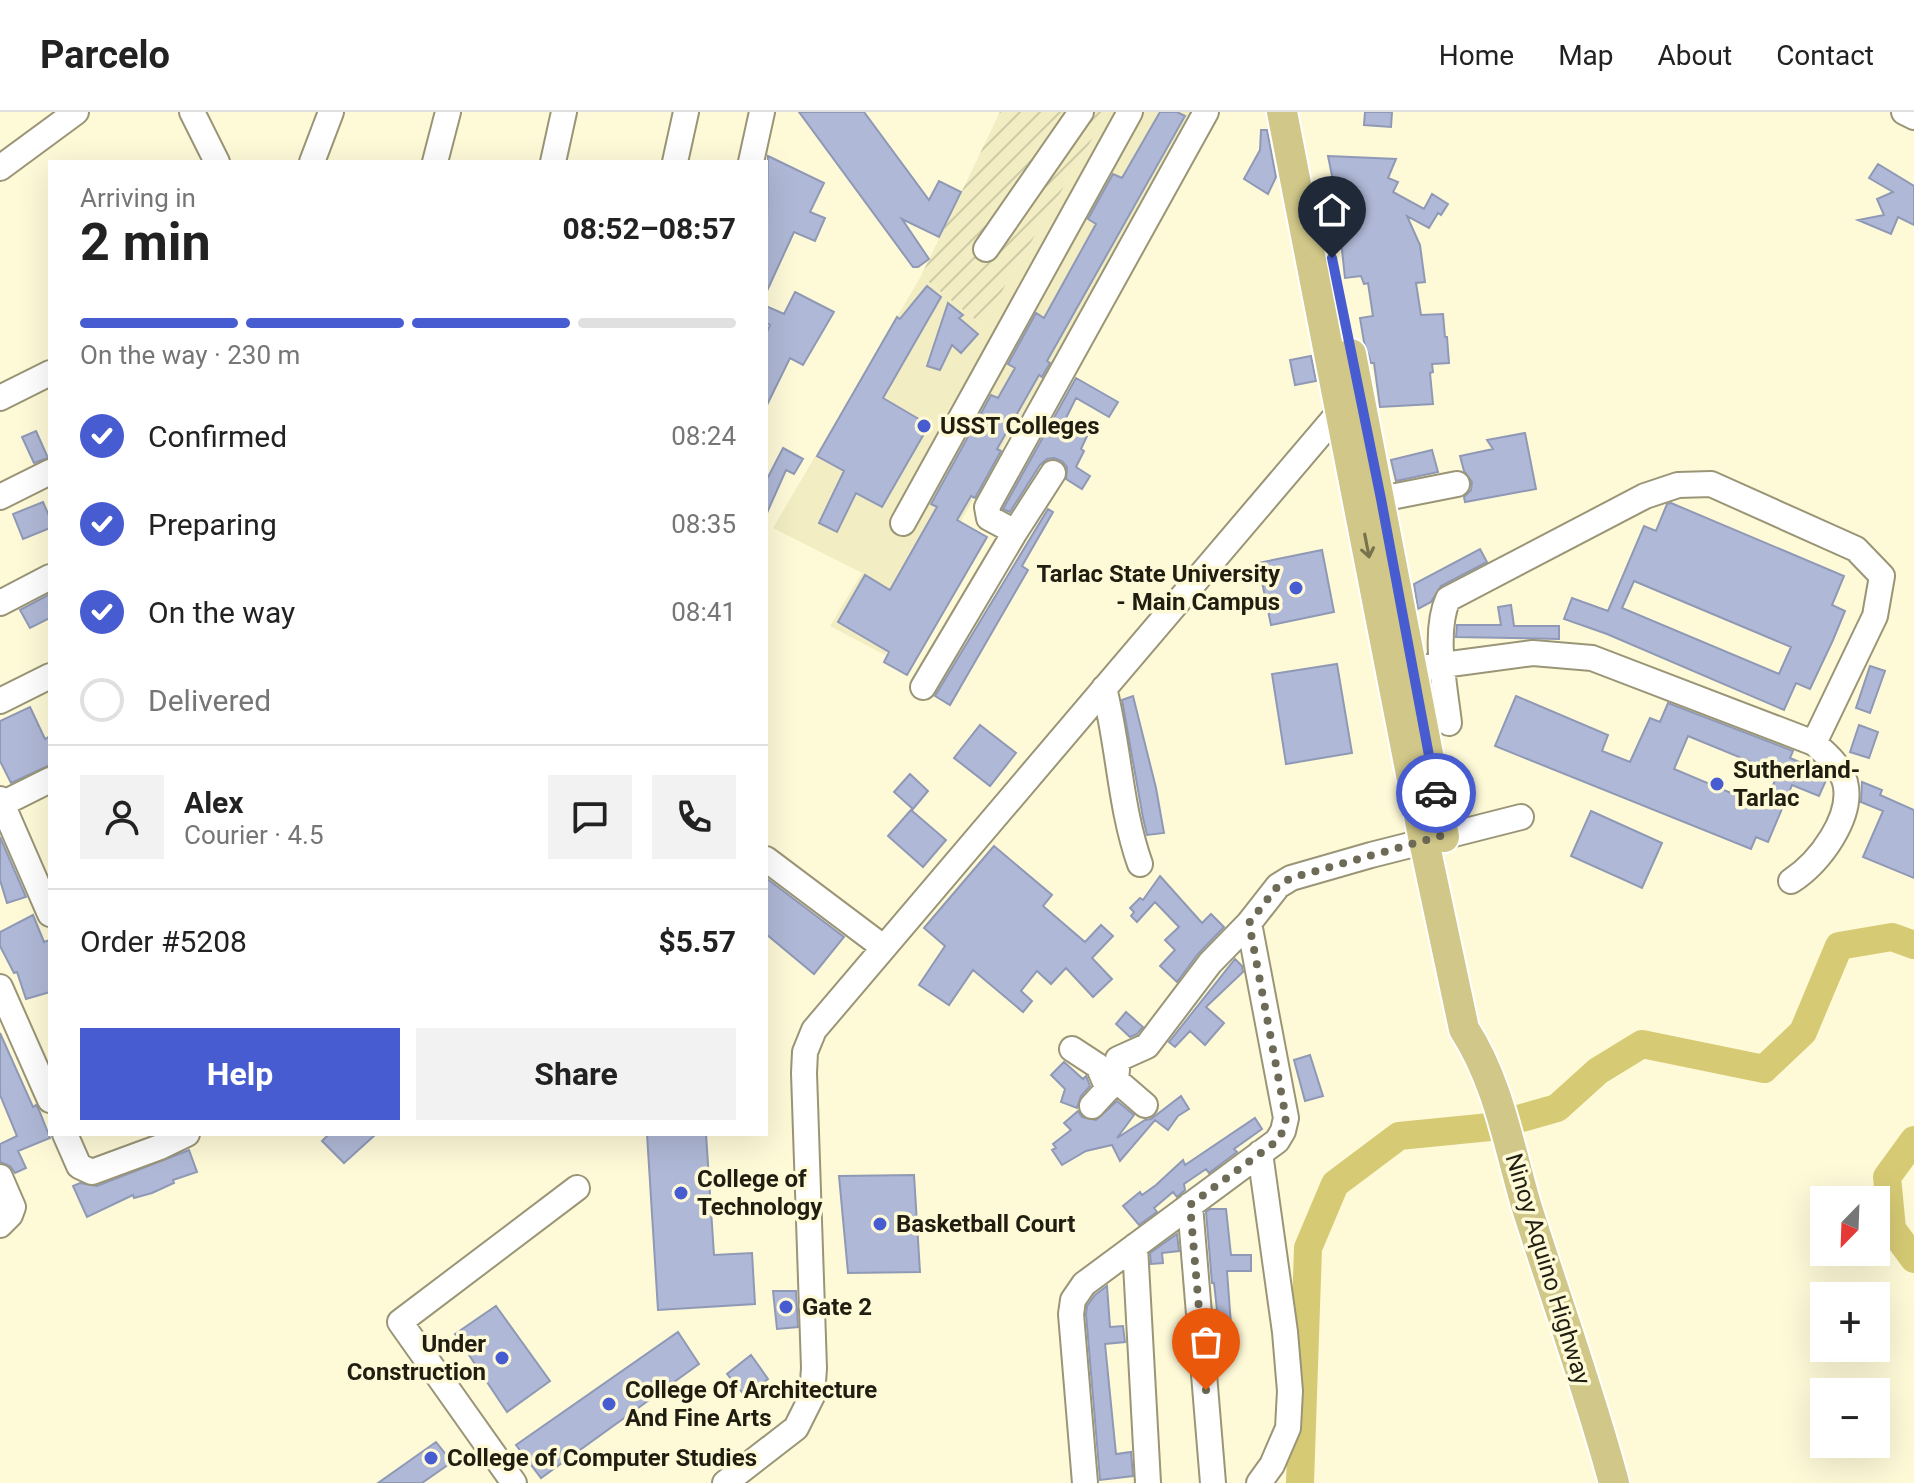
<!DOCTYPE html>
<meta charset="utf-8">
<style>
body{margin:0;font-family:Roboto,sans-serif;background:#f2f2f2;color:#222;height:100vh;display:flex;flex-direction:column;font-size:30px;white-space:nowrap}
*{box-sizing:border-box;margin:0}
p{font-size:26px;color:#767676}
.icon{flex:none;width:44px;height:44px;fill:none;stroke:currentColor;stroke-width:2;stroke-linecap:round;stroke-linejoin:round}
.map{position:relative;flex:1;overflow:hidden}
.panel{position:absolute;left:48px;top:48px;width:720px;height:976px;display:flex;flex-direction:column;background:#fff;border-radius:0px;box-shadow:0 8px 32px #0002}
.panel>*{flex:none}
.needle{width:52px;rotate:203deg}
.tools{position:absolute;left:1810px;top:1074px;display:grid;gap:16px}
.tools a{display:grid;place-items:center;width:80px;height:80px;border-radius:0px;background:#fff;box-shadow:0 8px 32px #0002;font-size:40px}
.pin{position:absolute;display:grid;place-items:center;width:68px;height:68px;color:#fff;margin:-82px -34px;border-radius:50% 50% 50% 0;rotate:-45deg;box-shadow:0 0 8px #0007}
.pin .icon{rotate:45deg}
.courier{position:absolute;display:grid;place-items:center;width:80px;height:80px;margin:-40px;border:6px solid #475cd0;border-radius:50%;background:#fff;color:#222;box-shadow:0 2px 10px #0007}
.headline em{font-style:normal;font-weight:700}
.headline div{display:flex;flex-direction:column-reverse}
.headline{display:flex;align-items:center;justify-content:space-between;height:136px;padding:0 32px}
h1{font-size:52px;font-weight:700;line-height:60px}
.bar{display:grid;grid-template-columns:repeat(4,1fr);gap:12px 8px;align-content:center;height:96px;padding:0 32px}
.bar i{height:10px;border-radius:6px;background:#e0e0e0}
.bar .selected{background:#475cd0}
.bar p{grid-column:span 4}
.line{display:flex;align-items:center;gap:20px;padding:0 32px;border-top:2px solid #e0e0e0}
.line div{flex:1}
.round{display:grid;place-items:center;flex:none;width:84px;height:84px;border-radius:0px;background:#f2f2f2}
ol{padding:0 32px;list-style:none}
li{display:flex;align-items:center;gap:24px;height:88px}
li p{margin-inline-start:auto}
li .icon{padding:8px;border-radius:50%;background:#475cd0;color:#fff;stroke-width:4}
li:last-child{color:#767676}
li i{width:44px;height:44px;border:4px solid #e0e0e0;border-radius:50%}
.primary-button{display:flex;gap:16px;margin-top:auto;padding:16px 32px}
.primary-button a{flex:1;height:92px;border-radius:0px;background:#475cd0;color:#fff;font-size:32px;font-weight:700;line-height:92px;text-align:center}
.primary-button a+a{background:#f2f2f2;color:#222}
header{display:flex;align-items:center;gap:48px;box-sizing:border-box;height:112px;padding:0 40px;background:#fff;border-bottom:2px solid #e0e0e0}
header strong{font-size:38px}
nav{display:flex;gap:44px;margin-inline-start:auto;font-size:28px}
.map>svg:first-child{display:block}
</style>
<header>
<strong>Parcelo</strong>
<nav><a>Home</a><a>Map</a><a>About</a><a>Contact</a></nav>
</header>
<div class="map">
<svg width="1914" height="1371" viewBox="0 0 1914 1371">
<defs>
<pattern id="industrial-furrows" width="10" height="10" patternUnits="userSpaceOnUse" patternTransform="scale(2)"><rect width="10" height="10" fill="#f2edc3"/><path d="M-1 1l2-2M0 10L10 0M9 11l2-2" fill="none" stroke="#cfcba6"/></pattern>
</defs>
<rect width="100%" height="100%" fill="#fefad8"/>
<path fill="#f2edc3" d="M1108 0H1193L885 543 830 514 862 461 773 416 921 164 982 213Z"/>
<path fill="url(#industrial-furrows)" d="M1000 0H1108L982 213 921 164Z"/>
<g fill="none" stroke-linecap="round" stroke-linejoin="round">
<path stroke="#d6ca74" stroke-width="28" d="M1914 1028 1887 1065 1892 1117 1914 1147
M1300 1371 1308 1136 1335 1072 1399 1024 1490 1015 1557 996 1598 959 1642 932 1764 957 1803 920 1839 834 1892 825 1914 833"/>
</g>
<path fill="#afb8d6" stroke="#8f99b6" stroke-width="2" fill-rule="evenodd" d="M799 0H864L929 88 939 69 961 80 939 125 902 107 929 147 918 155H913Z
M1160 0H1177L1185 4 1047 249 1050 251 1042 265 1039 263 997 337 1001 339 975 386 971 384 957 408 987 425 907 563 884 550 889 540 838 510 865 463 890 478 937 395 931 392 991 283 998 286 1015 256 1008 252 1036 201 1044 206 1096 112 1088 107 1113 62 1122 66Z
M1365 0H1392L1391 15 1364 13Z
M1261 18H1267L1276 65 1268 82 1244 67 1260 38Z
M768 44 824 71 810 100 825 106 815 129 794 120 766 181Z
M1328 44 1396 47 1388 66 1398 70 1393 80 1424 97 1432 82 1448 92 1441 103 1438 101 1429 116 1407 104 1420 133 1425 170 1416 171 1421 203 1443 202 1445 225H1447L1449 251 1432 252 1433 260 1430 261 1433 292 1380 295 1374 251H1371L1364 230 1360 206 1373 204 1368 171 1364 172 1361 164 1345 166 1342 138 1338 124 1335 125 1329 95 1338 93Z
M1878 52 1914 74V113L1898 105 1891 122 1858 108 1884 103 1877 87 1893 80 1869 66Z
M927 174 941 185 883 286 929 313 882 395 856 381 837 420 819 411 844 359 817 344 897 205 900 207Z
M795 180 834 200 803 253 790 246 766 295V222L770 213 766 211V194L784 202Z
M948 191 963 203 959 206 978 222 961 241 952 233 940 258 927 254Z
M1311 244 1316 269 1295 273 1290 248Z
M1076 266 1118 290 1109 305 1076 286 1064 310 1088 322 1081 337 1084 339 1076 355 1090 364 1082 377 1066 367 1067 355 1062 349 1054 346 1047 347 1040 353 1010 400 1003 397Z
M36 319 48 346 34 351 22 325Z
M1525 321 1536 377 1465 390 1464 385 1471 378 1472 370 1464 359 1460 344 1493 337 1487 328Z
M783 336 803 347 794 362 786 358 766 403V369Z
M1432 338 1438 360 1396 369 1391 348Z
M43 390 50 406V416L23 427 13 402Z
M1671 391 1844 464 1832 493 1845 499 1833 528 1810 577 1796 571 1784 598 1607 522 1564 507 1572 486 1608 499 1644 414 1656 419 1667 392ZM1634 469 1791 535 1779 562 1622 496Z
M1048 397 1053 400 1022 454 1028 458 950 593 935 584Z
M1480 437 1487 450 1441 474 1431 490 1418 497 1414 472Z
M1322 438 1334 500 1271 513 1258 451Z
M50 482V506L30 516 20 498Z
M1511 493 1514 514H1559V527L1456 525 1457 513H1501L1498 495Z
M1337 552 1352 641 1286 652 1272 562Z
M1870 554 1885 559 1870 601 1856 596Z
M1133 584 1156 676 1164 721 1147 723 1143 706 1122 588Z
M1516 584 1608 623 1602 639 1630 650 1650 606 1660 610 1668 591 1793 639 1790 646 1823 660 1827 666 1819 684 1792 673 1768 730 1756 725 1751 737 1495 634ZM1688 624 1778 661 1764 695 1674 657Z
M30 595 45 627 50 624V653L11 671 0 649V609Z
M980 613 1016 641 990 674 954 646Z
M1859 613 1878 620 1869 646 1850 640Z
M910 662 928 679 913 697 894 680Z
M1862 670 1882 678 1880 683 1914 698V766L1863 745 1883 699 1861 690Z
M911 698 946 728 923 755 888 724Z
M1591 699 1662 731 1642 776 1571 744Z
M0 725 26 785 7 791 0 768Z
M994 734 1052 783 1043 794 1085 830 1101 813 1113 824 1092 846 1112 867 1093 885 1066 856 1051 872 1037 859 1021 879 1032 889 1023 900 973 858 949 893 919 873 945 834 924 816Z
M1160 764 1202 811 1211 802 1224 815 1198 842 1177 870 1160 854 1175 838 1165 828 1179 815 1155 790 1137 810 1131 804 1134 800 1130 796 1140 786 1143 788Z
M766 766 844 825 814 862 766 822Z
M33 803 44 830 50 828V880L26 887 17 860 14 861 0 834V820Z
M1235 847 1242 854 1243 860 1206 895 1224 911 1205 933 1190 919 1175 935 1169 930Z
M1126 900 1143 915 1137 922 1130 925 1116 912Z
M0 921 33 995 36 993 39 998 50 1026 18 1039 26 1056 15 1061 10 1054 0 1050V1032L17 1024 0 983Z
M1310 943 1323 984 1305 989 1294 948Z
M1064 950 1083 967 1086 964 1090 974 1081 984 1077 996 1061 990 1065 977 1051 963Z
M1181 984 1189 997 1178 1004 1168 1018 1155 1008 1120 1049 1112 1033 1086 1039 1062 1053 1052 1038 1056 1036 1053 1032 1071 1018 1064 1011 1078 999 1082 1005 1096 1008 1117 989 1134 1003 1117 1026 1145 1008 1151 1007Z
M1255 1006 1262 1017 1234 1037 1237 1040 1209 1061 1206 1057 1184 1072 1185 1078 1177 1085 1173 1080 1154 1096 1157 1100 1139 1113 1123 1094 1140 1080 1142 1083 1156 1073 1183 1048 1185 1053Z
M329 1022H376L344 1051 322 1029Z
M647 1022H706L714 1143 752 1141 755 1192 658 1198Z
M189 1038 197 1060 173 1068 174 1071 152 1081 134 1086 133 1083 87 1105 73 1074 80 1071 97 1074Z
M914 1063 920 1160 848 1161 839 1064Z
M1210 1097H1226L1231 1143H1251V1159H1227L1232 1226 1220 1227 1219 1220H1216L1215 1198H1217L1214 1171H1212L1206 1100Z
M1177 1122 1179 1139 1162 1141 1163 1151 1151 1152 1150 1141Z
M1107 1174 1110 1215 1123 1214 1125 1230 1105 1232 1116 1342 1131 1340 1133 1364 1100 1368 1086 1202 1087 1194 1095 1183Z
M773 1179H796L798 1215 777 1217Z
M496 1194 550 1269 507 1300 455 1222Z
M678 1220 699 1252 541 1366 516 1333Z
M751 1243 768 1267 745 1284 727 1262Z
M436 1330 452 1350 422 1371H378Z"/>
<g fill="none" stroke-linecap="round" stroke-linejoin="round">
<g stroke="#9a9576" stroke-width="28">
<path id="minor" d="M192 0 217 50
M1904 0 1914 5
M312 50 331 0
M435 50 448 0
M553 50 564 0
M675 50 686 0
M751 50 762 0
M0 56 76 0
M986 137 1081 0
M0 286 50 261
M0 385 50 360
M1381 387 1457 372
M903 411 1130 0
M1015 420 989 406 987 395 1206 0
M0 491 50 465
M1428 555 1533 541 1592 546 1814 631C1826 642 1840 653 1845 670 1854 705 1819 751 1791 769
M923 575 1015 420 1053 361
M1104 576C1119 634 1120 696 1140 752
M0 589 50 564
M1449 611C1445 576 1433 520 1448 487L1645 384 1678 373 1711 372 1856 437 1882 464 1875 504 1814 631
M0 687 50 802
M2 692 50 668
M766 747 883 835
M0 875 50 988
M1072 937 1098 954 1108 977
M1116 968 1145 993
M1092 994 1116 968 1118 947 1147 934 1210 851 1249 811 1278 774 1291 766 1371 743 1521 705
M65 1022 79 1054 92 1060 160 1035 187 1022
M0 1065 13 1095 10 1103 0 1113
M1190 1093 1213 1371
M1135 1134 1148 1371
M514 1371 400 1210 577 1076
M725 1371 796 1316 812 1284 814 1256 804 961 805 940 814 918 1341 298
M1085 1371 1071 1202 1073 1188 1084 1172 1277 1029 1283 1019 1286 1006 1249 811
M1259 1371 1272 1353 1288 1316 1290 1279 1285 1220 1260 1041"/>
</g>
<g stroke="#fff" stroke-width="34">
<path id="major" d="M1282 0 1424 729 1464 917C1499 971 1509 1036 1527 1096 1556 1187 1589 1278 1614 1371
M1351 242 1444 725"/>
</g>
<use href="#minor" stroke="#fff" stroke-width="24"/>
<use href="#major" stroke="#d0c789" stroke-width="30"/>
</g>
<defs><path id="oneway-shaft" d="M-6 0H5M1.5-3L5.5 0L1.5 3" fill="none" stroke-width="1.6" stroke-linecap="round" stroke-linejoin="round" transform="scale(2)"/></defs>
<use stroke="#78724d" href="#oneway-shaft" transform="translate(1367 434) rotate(79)"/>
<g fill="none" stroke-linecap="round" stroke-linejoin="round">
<path stroke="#6d6b57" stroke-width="8" stroke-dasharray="0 14.4" d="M1206 1278 1190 1093 1277 1029 1283 1019 1286 1006 1249 811 1278 774 1291 766 1444 723 1436 681"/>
<path stroke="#475cd0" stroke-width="10" d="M1332 146 1381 387 1436 681"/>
</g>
<g fill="#475cd0" stroke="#fefad8" stroke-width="3">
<circle cx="924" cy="314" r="8"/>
<circle cx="1296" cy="476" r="8"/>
<circle cx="1717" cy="672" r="8"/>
<circle cx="681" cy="1081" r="8"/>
<circle cx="880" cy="1112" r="8"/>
<circle cx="786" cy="1195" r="8"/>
<circle cx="502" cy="1246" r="8"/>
<circle cx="609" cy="1292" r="8"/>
<circle cx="431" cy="1346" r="8"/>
</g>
<g text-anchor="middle" stroke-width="7" stroke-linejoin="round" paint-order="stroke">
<g font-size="24" font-weight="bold" fill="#1f1e11" stroke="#fefad8" text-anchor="start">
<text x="940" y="322">USST Colleges</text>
<text x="1280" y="470" text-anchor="end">Tarlac State University<tspan x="1280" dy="28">- Main Campus</tspan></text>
<text x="1733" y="666">Sutherland-<tspan x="1733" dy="28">Tarlac</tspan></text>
<text x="697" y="1075">College of<tspan x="697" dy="28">Technology</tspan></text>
<text x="896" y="1120">Basketball Court</text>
<text x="802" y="1203">Gate 2</text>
<text x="486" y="1240" text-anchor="end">Under<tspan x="486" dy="28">Construction</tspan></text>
<text x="625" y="1286">College Of Architecture<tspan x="625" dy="28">And Fine Arts</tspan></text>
<text x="447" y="1354">College of Computer Studies</text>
</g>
<g font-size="24" fill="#1f1e11" stroke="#fefad8">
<text transform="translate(1548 1157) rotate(73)" y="8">Ninoy Aquino Highway</text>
</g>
</g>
</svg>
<div class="tools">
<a><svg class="needle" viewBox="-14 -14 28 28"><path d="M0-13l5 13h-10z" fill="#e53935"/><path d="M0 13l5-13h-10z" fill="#767676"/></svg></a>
<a>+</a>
<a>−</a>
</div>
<div class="pin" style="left:1206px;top:1278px;background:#ea580c"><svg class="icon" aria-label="bag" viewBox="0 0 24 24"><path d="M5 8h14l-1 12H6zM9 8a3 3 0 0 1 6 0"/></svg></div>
<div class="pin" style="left:1332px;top:146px;background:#1f2937"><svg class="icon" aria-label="home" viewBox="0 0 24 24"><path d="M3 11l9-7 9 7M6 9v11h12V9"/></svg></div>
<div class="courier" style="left:1436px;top:681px"><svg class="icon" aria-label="car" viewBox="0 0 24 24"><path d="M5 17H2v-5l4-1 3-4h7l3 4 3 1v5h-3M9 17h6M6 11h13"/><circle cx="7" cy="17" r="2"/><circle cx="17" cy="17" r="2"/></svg></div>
<section class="panel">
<div class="headline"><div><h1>2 min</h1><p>Arriving in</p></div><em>08:52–08:57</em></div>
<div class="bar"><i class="selected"></i><i class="selected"></i><i class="selected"></i><i></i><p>On the way · 230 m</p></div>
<ol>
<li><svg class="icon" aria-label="check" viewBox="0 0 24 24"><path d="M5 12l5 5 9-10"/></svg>Confirmed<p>08:24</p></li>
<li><svg class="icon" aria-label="check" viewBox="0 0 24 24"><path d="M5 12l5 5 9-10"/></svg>Preparing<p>08:35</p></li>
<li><svg class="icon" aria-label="check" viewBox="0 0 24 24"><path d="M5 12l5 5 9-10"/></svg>On the way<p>08:41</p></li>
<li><i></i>Delivered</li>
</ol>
<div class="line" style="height:144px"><a class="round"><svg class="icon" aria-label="person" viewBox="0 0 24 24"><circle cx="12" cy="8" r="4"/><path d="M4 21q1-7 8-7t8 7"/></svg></a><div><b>Alex</b><p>Courier · 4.5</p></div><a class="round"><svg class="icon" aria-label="chat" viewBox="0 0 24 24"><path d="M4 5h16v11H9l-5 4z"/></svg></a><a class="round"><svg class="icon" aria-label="phone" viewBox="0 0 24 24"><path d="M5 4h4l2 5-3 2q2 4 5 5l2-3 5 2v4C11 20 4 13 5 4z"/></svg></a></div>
<div class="line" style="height:104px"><div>Order #5208</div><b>$5.57</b></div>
<div class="primary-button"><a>Help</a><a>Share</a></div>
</section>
</div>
